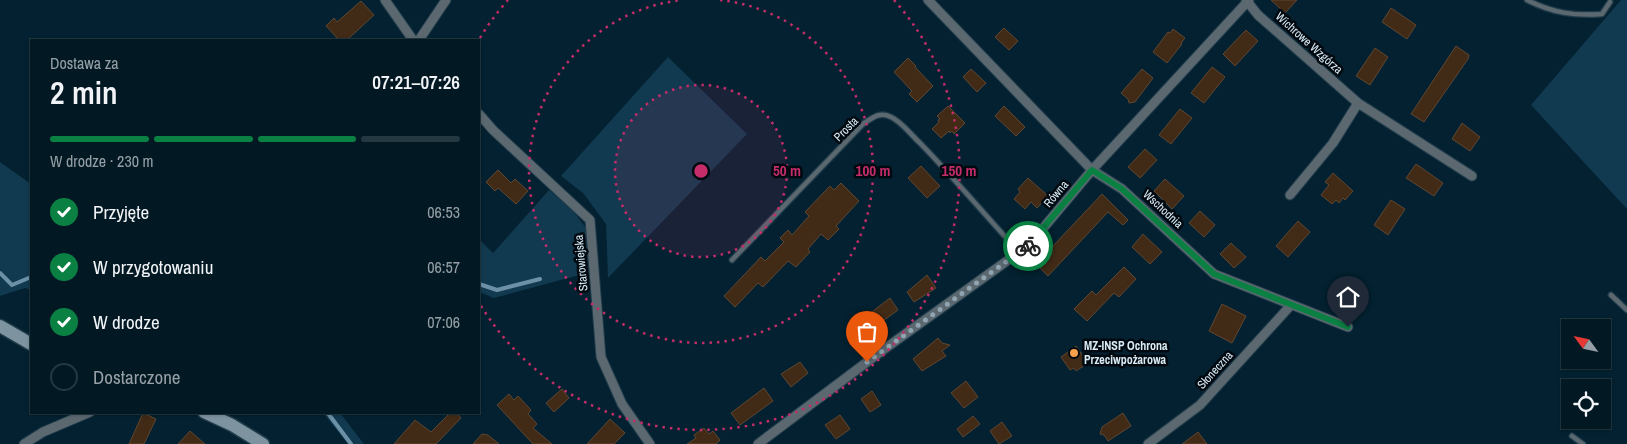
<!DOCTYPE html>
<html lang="pl">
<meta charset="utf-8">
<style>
body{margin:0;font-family:"Archivo Narrow",sans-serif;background:#102631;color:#f1f3f6;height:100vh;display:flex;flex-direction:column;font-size:19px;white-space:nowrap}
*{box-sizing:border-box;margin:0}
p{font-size:16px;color:#96a0a6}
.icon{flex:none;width:28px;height:28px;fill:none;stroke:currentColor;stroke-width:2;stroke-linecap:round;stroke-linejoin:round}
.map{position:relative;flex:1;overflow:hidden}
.side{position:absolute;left:30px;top:39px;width:450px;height:375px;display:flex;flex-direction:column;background:#021924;border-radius:0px;box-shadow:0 1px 4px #0004,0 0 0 1px #233841}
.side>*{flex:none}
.needle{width:32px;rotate:303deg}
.buttons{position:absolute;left:1561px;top:319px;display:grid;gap:10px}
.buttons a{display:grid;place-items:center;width:50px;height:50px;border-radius:0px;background:#021924;box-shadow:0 1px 4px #0004,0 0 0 1px #233841;font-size:25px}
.pin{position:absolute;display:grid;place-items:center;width:42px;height:42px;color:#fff;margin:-51px -21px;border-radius:50% 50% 50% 0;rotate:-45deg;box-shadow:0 0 5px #0007}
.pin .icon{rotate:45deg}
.courier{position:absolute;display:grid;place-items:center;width:50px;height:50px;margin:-25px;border:4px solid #0b8043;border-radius:50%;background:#fff;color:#222;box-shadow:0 1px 6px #0007}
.summary em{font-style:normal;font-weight:600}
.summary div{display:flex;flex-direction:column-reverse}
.summary{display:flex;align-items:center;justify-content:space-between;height:85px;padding:0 20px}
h1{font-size:32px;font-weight:600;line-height:38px}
.bar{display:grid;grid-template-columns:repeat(4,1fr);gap:8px 5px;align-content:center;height:60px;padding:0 20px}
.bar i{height:6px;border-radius:4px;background:#233841}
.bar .on{background:#0b8043}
.bar p{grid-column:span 4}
ol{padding:0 20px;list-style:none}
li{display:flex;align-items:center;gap:15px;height:55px}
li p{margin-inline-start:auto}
li .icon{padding:5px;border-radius:50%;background:#0b8043;color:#fff;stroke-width:4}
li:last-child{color:#96a0a6}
li i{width:28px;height:28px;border:2px solid #233841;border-radius:50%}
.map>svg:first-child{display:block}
</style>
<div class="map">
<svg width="1627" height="444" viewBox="0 0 1627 444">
<rect width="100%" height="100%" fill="#032130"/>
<path fill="#11394f" d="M1621 0H1627V209L1531 105Z
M668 57 747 134 608 278 606 224 583 193 561 176Z
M0 162 31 184V290L25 288 0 296Z
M549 190 571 208 586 228 590 266 583 274 494 298 479 292V239L493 253Z
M323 413H340L364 444H348Z"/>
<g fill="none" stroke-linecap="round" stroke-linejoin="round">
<path stroke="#6c91a7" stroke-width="4" d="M0 273 12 285 31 277
M479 284 497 290 540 279
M327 412 351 444"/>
</g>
<path fill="#412b17" stroke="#5f4732" d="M1271 0H1297L1285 13Z
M361 1 374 15 347 40H339L326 26 334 18 337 22Z
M1391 8 1416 25 1407 39 1382 22Z
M1004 28 1018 41 1009 50 995 37Z
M1173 29 1185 38 1181 43 1182 44 1167 63 1153 52 1168 32 1170 33Z
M1246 30 1258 41 1235 66 1223 54Z
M1456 46 1469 55 1468 59 1424 122 1411 114Z
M1375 48 1388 57 1370 85 1356 76Z
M908 58 916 66 915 67 933 86 917 102 909 94 912 91 894 72Z
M1212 67 1225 77 1204 103 1191 93Z
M971 69 986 83 977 92 963 77Z
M1142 69 1153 78 1135 102 1129 103 1128 99 1121 93Z
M948 106 965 123 954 134 952 131 950 133 949 131 941 138 932 129 939 122 938 120 940 119 937 116Z
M1004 106 1025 127 1016 136 995 116Z
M1180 109 1192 118 1171 144 1159 135Z
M1462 123 1480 137 1470 151 1452 139Z
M1145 149 1157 160 1140 178 1128 167Z
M1416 164 1443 183 1434 196 1406 178Z
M921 166 940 186 927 198 908 178Z
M498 170 511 183 515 179 528 191 516 204 498 188 495 191 486 182Z
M1333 173 1353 191 1345 200 1343 198 1339 203 1336 200 1332 204 1321 195 1329 185 1325 182Z
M1028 178 1048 196 1037 208 1031 202 1025 209 1014 199 1020 192 1018 189Z
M1165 179 1184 196 1172 209 1154 191Z
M841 183 859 201 836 226 839 229 828 240 821 234 808 249 810 252 796 267 788 261 763 287 758 283 735 307 724 296 761 257 765 261 784 242 780 238 788 230 792 235 809 216 805 212 830 186 834 190Z
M1102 194 1128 220 1123 225 1108 212 1048 276 1036 264Z
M1391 200 1405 209 1388 235 1374 225Z
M1200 211 1215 225 1204 237 1189 223Z
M1298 221 1310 232 1288 257 1276 246Z
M1143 234 1162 252 1150 264 1132 247Z
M1231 243 1246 257 1234 268 1220 254Z
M1124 267 1136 279 1119 297 1114 293 1087 321 1074 309 1092 291 1096 295Z
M927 275 936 288 914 302 907 292Z
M890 298 898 310 876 326 868 315Z
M1222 304 1246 316 1232 343 1209 331Z
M938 338 942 343 950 345 942 351 946 356 922 371 913 359Z
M1076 346 1088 363 1076 371 1074 368 1070 370 1061 357Z
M800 362 808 373 791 387 781 374Z
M966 381 978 397 964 408 951 393Z
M764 388 773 401 740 425 731 413Z
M562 389 569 398 554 412 546 403Z
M872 391 881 405 870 412 861 399Z
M509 394 514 400 518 396 531 410 528 414 537 424 533 428 552 444H533L497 405Z
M451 412H456L461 418 436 444H394L415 420 431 432Z
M143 413 156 419 144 444H129Z
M1123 413 1131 426 1108 441 1104 435 1100 434 1102 427Z
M840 415 850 429 836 439 825 425Z
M973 416 980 424 963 437 957 429Z
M610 419 625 433 614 444H587Z
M1002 422 1012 436 999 444 990 431Z
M704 428 709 434 713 431 720 440 716 444H687L696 438 694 435Z
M190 431 205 444H178Z
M1198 432 1207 444H1182Z
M482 434 488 435 499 444H473Z"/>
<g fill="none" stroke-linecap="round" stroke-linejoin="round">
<g stroke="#213d4c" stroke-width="7">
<path id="lane" d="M1527 0C1553 13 1574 16 1602 14L1610 2
M732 260 863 124C872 118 880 111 891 117 902 122 911 135 920 143 954 178 986 216 1019 252
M1611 295 1627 310
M1572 436 1583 444"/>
</g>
<g stroke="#213d4c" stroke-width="11">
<path id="street" d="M385 0 413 40
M928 0 1092 170 1122 189 1214 274 1348 327
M1246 0 1258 15 1358 103 1472 176
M419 40 446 0
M479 114 493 130 590 220 601 357 622 404 650 444
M1290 195 1333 143 1358 103
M24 444 43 432 90 412
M758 444 883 350 1029 245 1092 170 1249 0
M1148 444 1200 405 1291 305"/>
</g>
<g stroke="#213d4c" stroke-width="15">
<path id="secondary" d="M0 326 31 344
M204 412 232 425 263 444"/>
</g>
<use href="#lane" stroke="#5b6870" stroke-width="4.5"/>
<use href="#street" stroke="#5b6870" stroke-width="9"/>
<use href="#secondary" stroke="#7e93a0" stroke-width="12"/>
</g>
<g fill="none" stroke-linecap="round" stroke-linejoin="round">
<path stroke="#8fa4b0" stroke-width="5" stroke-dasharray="0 9" d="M867 362 1028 246"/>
<path stroke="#0b8043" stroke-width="6" d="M1028 246 1092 170 1122 189 1214 274 1348 327"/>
</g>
<circle cx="701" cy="171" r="86" fill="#c42d6a" fill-opacity=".12"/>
<g fill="none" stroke="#c42d6a" stroke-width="2.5" stroke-dasharray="2.5 5">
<circle cx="701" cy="171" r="86"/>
<path d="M720 0A172 172 0 1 1 682 0"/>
<path d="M480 38A258 258 0 0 1 508 0M894 0A258 258 0 1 1 480 304"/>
</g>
<circle fill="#f8a14a" stroke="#010910" stroke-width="2" cx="1074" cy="353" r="5"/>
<g text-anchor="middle" stroke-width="5" stroke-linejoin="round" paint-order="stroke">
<g font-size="12" fill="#daebf5" stroke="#010910">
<text transform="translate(1309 43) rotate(42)" y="4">Wichrowe Wzgórza</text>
<text transform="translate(846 129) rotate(-45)" y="4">Prosta</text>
<text transform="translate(1056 194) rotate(-50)" y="4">Równa</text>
<text transform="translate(1163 209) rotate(43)" y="4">Wschodnia</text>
<text transform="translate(581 263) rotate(-95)" y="4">Starowiejska</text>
<text transform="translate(1215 370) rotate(-48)" y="4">Słoneczna</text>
</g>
<g font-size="12" font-weight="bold" fill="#daebf5" stroke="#010910" text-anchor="start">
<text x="1084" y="350">MZ-INSP Ochrona<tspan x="1084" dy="14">Przeciwpożarowa</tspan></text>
</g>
</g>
<circle cx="701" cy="171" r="8" fill="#c42d6a" stroke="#010910" stroke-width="2.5"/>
<g font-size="15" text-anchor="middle" font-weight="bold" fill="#c42d6a" stroke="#010910" stroke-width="5" stroke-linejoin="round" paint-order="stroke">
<text x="787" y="176">50 m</text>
<text x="873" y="176">100 m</text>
<text x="959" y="176">150 m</text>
</g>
</svg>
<div class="buttons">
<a><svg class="needle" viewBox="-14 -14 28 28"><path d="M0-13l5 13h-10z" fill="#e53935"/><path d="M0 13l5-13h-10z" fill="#96a0a6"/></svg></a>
<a><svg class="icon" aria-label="locate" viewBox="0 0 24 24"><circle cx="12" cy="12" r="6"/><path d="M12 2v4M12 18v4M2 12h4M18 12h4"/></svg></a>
</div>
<div class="pin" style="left:867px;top:362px;background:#ea580c"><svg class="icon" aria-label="bag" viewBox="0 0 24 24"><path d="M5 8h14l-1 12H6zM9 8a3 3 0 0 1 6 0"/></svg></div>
<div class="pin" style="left:1348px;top:327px;background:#1f2937"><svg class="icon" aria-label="home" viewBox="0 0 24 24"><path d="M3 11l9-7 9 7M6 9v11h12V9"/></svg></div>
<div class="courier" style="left:1028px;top:246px"><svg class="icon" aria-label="bike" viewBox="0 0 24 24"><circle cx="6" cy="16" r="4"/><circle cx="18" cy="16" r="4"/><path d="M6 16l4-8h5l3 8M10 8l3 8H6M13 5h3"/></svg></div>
<section class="side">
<div class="summary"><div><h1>2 min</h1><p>Dostawa za</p></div><em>07:21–07:26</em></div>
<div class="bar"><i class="on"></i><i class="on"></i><i class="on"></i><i></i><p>W drodze · 230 m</p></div>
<ol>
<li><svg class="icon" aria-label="check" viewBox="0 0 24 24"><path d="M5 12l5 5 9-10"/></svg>Przyjęte<p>06:53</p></li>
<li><svg class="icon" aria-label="check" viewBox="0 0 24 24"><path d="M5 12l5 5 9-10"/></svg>W przygotowaniu<p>06:57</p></li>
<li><svg class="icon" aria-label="check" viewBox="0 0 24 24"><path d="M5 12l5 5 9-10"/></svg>W drodze<p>07:06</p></li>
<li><i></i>Dostarczone</li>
</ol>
</section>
</div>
